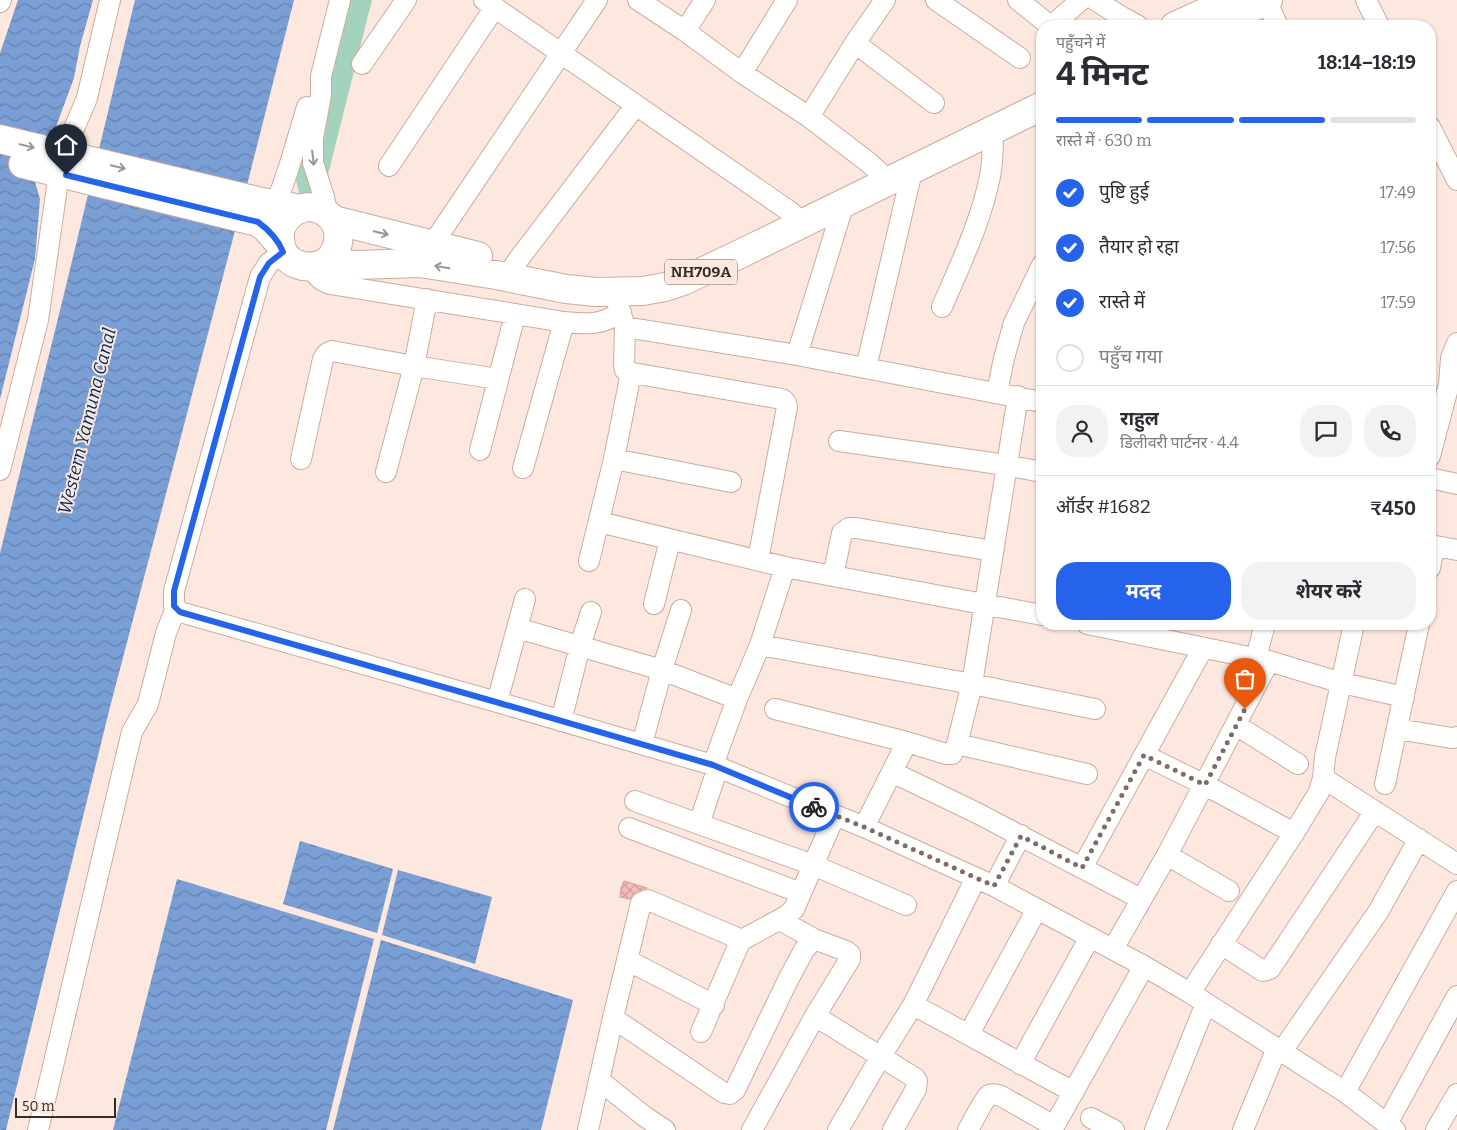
<!DOCTYPE html>
<html lang="hi">
<meta charset="utf-8">
<style>
body{margin:0;font-family:Bitter,"Noto Sans Devanagari",serif;background:#f2f2f3;color:#2b2b33;height:100vh;display:flex;flex-direction:column;font-size:19px;white-space:nowrap}
*{box-sizing:border-box;margin:0}
p{font-size:16px;color:#7c7c81}
.icon{flex:none;width:28px;height:28px;fill:none;stroke:currentColor;stroke-width:2;stroke-linecap:round;stroke-linejoin:round}
.map{position:relative;flex:1;overflow:hidden}
.sheet{position:absolute;left:1036px;top:20px;width:400px;height:610px;display:flex;flex-direction:column;background:#fff;border-radius:20px;box-shadow:0 1px 4px #0004}
.sheet>*{flex:none}
.scale{position:absolute;left:15px;bottom:12px;width:101px;box-sizing:border-box;padding-left:5px;border:2px solid #382b27;border-top:0;font-size:14px;line-height:18px;white-space:nowrap;color:#382b27;-webkit-text-stroke:4px #fde8e0;paint-order:stroke}
.pin{position:absolute;display:grid;place-items:center;width:42px;height:42px;color:#fff;margin:-51px -21px;border-radius:50% 50% 50% 0;rotate:-45deg;box-shadow:0 0 5px #0007}
.pin .icon{rotate:45deg}
.courier{position:absolute;display:grid;place-items:center;width:50px;height:50px;margin:-25px;border:4px solid #2563eb;border-radius:50%;background:#fff;color:#222;box-shadow:0 1px 6px #0007}
.overview em{font-style:normal;font-weight:700}
.overview div{display:flex;flex-direction:column-reverse}
.overview{display:flex;align-items:center;justify-content:space-between;height:85px;padding:0 20px}
h1{font-size:32px;font-weight:700;line-height:38px}
.bar{display:grid;grid-template-columns:repeat(4,1fr);gap:8px 5px;align-content:center;height:60px;padding:0 20px}
.bar i{height:6px;border-radius:4px;background:#e1e1e2}
.bar .on{background:#2563eb}
.bar p{grid-column:span 4}
.line{display:flex;align-items:center;gap:12px;padding:0 20px;border-top:1px solid #e1e1e2}
.line div{flex:1}
.round{display:grid;place-items:center;flex:none;width:52px;height:52px;border-radius:20px;background:#f2f2f3}
ol{padding:0 20px;list-style:none}
li{display:flex;align-items:center;gap:15px;height:55px}
li p{margin-inline-start:auto}
li .icon{padding:5px;border-radius:50%;background:#2563eb;color:#fff;stroke-width:4}
li:last-child{color:#7c7c81}
li i{width:28px;height:28px;border:2px solid #e1e1e2;border-radius:50%}
.primary-button{display:flex;gap:10px;margin-top:auto;padding:10px 20px}
.primary-button a{flex:1;height:58px;border-radius:20px;background:#2563eb;color:#fff;font-size:20px;font-weight:700;line-height:58px;text-align:center}
.primary-button a+a{background:#f2f2f3;color:#2b2b33}
.map>svg:first-child{display:block}
</style>
<div class="map">
<svg width="1457" height="1130" viewBox="0 0 1457 1130">
<defs>
<pattern id="water-waves" width="16" height="10" patternUnits="userSpaceOnUse" patternTransform="scale(1.25)"><rect width="16" height="10" fill="#7a9fd5"/><path d="M0 5q4-4 8 0t8 0" fill="none" stroke="#6582ad"/></pattern>
<pattern id="building-cross-hatch" width="8" height="8" patternUnits="userSpaceOnUse" patternTransform="scale(1.25)"><rect width="8" height="8" fill="#f7bab5"/><path d="M0 0l8 8M0 8l8-8" fill="none" stroke="#d4a09c"/></pattern>
</defs>
<rect width="100%" height="100%" fill="#fde8e0"/>
<path fill="#a4d3bd" d="M336 0H372L320 206 299 193 293 167Z"/>
<path fill="url(#water-waves)" d="M18 0H93L80 46 74 78 54 132 35 142 30 165 40 199 35 259 0 399V53Z
M135 0H294L248 181 109 711 6 1130H0V553L64 294Z
M300 841 393 869 377 933 283 904Z
M398 870 492 897 475 964 382 935Z
M177 879 374 939 326 1130H113Z
M381 940 573 1000 541 1130H333Z"/>
<path fill="url(#building-cross-hatch)" stroke="#c6a3a0" d="M624 881 647 888 636 892 630 899 620 897 621 888Z"/>
<g fill="none" stroke-linecap="round" stroke-linejoin="round">
<g stroke="#ccab9f" stroke-width="22">
<path id="minor" d="M484 0 792 213
M638 0 685 31 742 73 809 117 868 162 878 171 884 184
M936 0 1020 58
M1018 0 1048 24 1055 23 1081 0
M1095 0 1122 17 1137 25
M1366 0 1379 26
M1266 1 1278 26
M0 2 1 0
M685 31 705 0
M855 43 934 103
M362 64 406 0
M742 73 787 0
M809 117 855 43 885 0
M1430 127 1457 180
M389 166 495 7
M276 205 289 167 307 107
M327 214 324 197 313 163V138L321 95V76L340 0
M432 245 597 0
M283 252 269 263 260 277 174 591V606L180 612 497 702 713 765 864 827 994 886 1144 966 1190 993 1345 1092 1395 1130
M515 264 636 105
M313 267C316 277 320 280 330 284L564 322C587 324 600 326 621 312
M614 292 625 327 624 366 625 370 627 372 776 398C783 399 786 400 787 407L758 560
M942 307C960 265 981 222 990 176 993 161 993 145 993 130
M625 327 797 355 1042 402
M797 355 844 203
M866 368 912 171
M997 393 1004 358 1014 323 1042 265
M839 441 1006 465 1042 472
M480 450 515 315
M1430 456 1449 384 1451 358 1457 343
M301 459 323 359C325 354 327 353 332 351L414 366 498 379
M614 459 731 482
M523 468 564 322
M0 470 38 320 59 173 63 154 87 98 110 0
M386 472 414 366 427 299
M1430 478 1457 484
M599 522 785 567 1042 615
M1430 545 1457 550
M589 561 614 459 631 373
M1430 568 1434 546
M833 576 842 533 849 528H856L993 551
M654 604 670 540
M1087 624 1269 661 1342 683 1404 697
M517 628 662 670 737 699
M760 645 972 684 1095 709
M1256 658 1265 624
M497 702 525 599
M775 709 907 742 946 754H952L957 744 972 684 1018 396
M561 721 580 646 591 612
M1236 725 1298 764
M1397 729 1452 738 1457 737
M642 744 662 670 681 610
M957 744 1087 774
M1144 755 1205 785 1294 833
M713 765 737 699 760 645 785 567
M892 772 977 813 1141 899
M1323 778 1457 864
M1385 784 1419 624
M635 801 813 865 906 905
M699 824 718 767
M864 827 907 742
M629 828 801 893
M1167 855 1229 891
M1082 868 1203 648
M994 886 1021 835
M1221 944 1263 971 1270 969 1375 811
M1113 949 1167 855 1269 661
M627 960 714 1005
M1190 993 1294 833 1319 792 1323 778 1325 757 1354 624
M913 1005C967 1033 1020 1064 1074 1092
M815 1016 915 1078 917 1081 916 1089 893 1130
M613 1018 724 1093 730 1094 735 1090 788 980 804 950 814 939
M701 1032 739 944 742 940 786 916 794 909 835 815
M969 1034 1037 909
M1282 1051 1378 912 1419 839
M1020 1064 1090 937
M599 1080 644 1116 665 1130
M1345 1092 1457 891
M1091 1118 1114 1130
M1387 1124 1457 996
M38 1130 129 744 132 732 148 704 166 633 176 608
M588 1130 613 1018 641 903 648 900 742 940
M752 1130 815 1016 850 959V954L846 951 814 939 780 920
M838 1130 881 1056 913 1005 976 878
M968 1130C972 1123 984 1099 989 1095 993 1093 997 1095 1001 1096L1054 1126
M1052 1130 1144 966
M1155 1130 1206 1003
M1243 1130 1277 1048
M1436 1130 1457 1094"/>
</g>
<g stroke="#ccab9f" stroke-width="30">
<path id="highway" d="M1217 23 1268 0
M1175 26 1233 0
M0 139 262 202 301 209
M23 164 257 222 265 227 280 244
M334 220 478 256
M328 261C359 227 314 189 288 217 282 223 279 231 280 239 281 265 308 273 328 261L342 264 355 265 420 263 496 275 566 289 596 292 643 291 665 287 683 281 740 254 1042 106"/>
</g>
<use href="#minor" stroke="#fff" stroke-width="20"/>
<use href="#highway" stroke="#fff" stroke-width="28"/>
</g>
<defs><path id="oneway-shaft" d="M-6 0H5M1.5-3L5.5 0L1.5 3" fill="none" stroke-width="1.6" stroke-linecap="round" stroke-linejoin="round" transform="scale(1.25)"/></defs>
<g stroke="#9c9593">
<use href="#oneway-shaft" transform="translate(27 146) rotate(14)"/>
<use href="#oneway-shaft" transform="translate(313 158) rotate(83)"/>
<use href="#oneway-shaft" transform="translate(118 167) rotate(14)"/>
<use href="#oneway-shaft" transform="translate(381 233) rotate(14)"/>
<use href="#oneway-shaft" transform="translate(442 267) rotate(-171)"/>
</g>
<g fill="none" stroke-linecap="round" stroke-linejoin="round">
<path stroke="#7d6d68" stroke-width="5" stroke-dasharray="0 9" d="M814 807 864 827 994 886 1021 836 1082 868 1144 755 1205 785 1245 709"/>
<path stroke="#2563eb" stroke-width="6" d="M66 175 258 222C269 230 278 239 283 252L269 263 260 277 174 591V606L180 612 496 702 713 765 814 807"/>
</g>
<g text-anchor="middle" stroke-width="4" stroke-linejoin="round" paint-order="stroke">
<rect fill="#fde8e0" stroke="#73645e" stroke-width="1" x="665" y="259.5" width="72" height="25" rx="4"/>
<g font-size="15" font-weight="bold" fill="#382b27">
<text x="701" y="277">NH709A</text>
</g>
<g font-size="18" font-style="italic" fill="#042858" stroke="#fde8e0">
<text transform="translate(87 421) rotate(-76)" y="6">Western Yamuna Canal</text>
</g>
</g>
</svg>
<div class="scale">50 m</div>
<div class="pin" style="left:1245px;top:709px;background:#ea580c"><svg class="icon" aria-label="bag" viewBox="0 0 24 24"><path d="M5 8h14l-1 12H6zM9 8a3 3 0 0 1 6 0"/></svg></div>
<div class="pin" style="left:66px;top:175px;background:#1f2937"><svg class="icon" aria-label="home" viewBox="0 0 24 24"><path d="M3 11l9-7 9 7M6 9v11h12V9"/></svg></div>
<div class="courier" style="left:814px;top:807px"><svg class="icon" aria-label="bike" viewBox="0 0 24 24"><circle cx="6" cy="16" r="4"/><circle cx="18" cy="16" r="4"/><path d="M6 16l4-8h5l3 8M10 8l3 8H6M13 5h3"/></svg></div>
<section class="sheet">
<div class="overview"><div><h1>4 मिनट</h1><p>पहुँचने में</p></div><em>18:14–18:19</em></div>
<div class="bar"><i class="on"></i><i class="on"></i><i class="on"></i><i></i><p>रास्ते में · 630 m</p></div>
<ol>
<li><svg class="icon" aria-label="check" viewBox="0 0 24 24"><path d="M5 12l5 5 9-10"/></svg>पुष्टि हुई<p>17:49</p></li>
<li><svg class="icon" aria-label="check" viewBox="0 0 24 24"><path d="M5 12l5 5 9-10"/></svg>तैयार हो रहा<p>17:56</p></li>
<li><svg class="icon" aria-label="check" viewBox="0 0 24 24"><path d="M5 12l5 5 9-10"/></svg>रास्ते में<p>17:59</p></li>
<li><i></i>पहुँच गया</li>
</ol>
<div class="line" style="height:90px"><a class="round"><svg class="icon" aria-label="person" viewBox="0 0 24 24"><circle cx="12" cy="8" r="4"/><path d="M4 21q1-7 8-7t8 7"/></svg></a><div><b>राहुल</b><p>डिलीवरी पार्टनर · 4.4</p></div><a class="round"><svg class="icon" aria-label="chat" viewBox="0 0 24 24"><path d="M4 5h16v11H9l-5 4z"/></svg></a><a class="round"><svg class="icon" aria-label="phone" viewBox="0 0 24 24"><path d="M5 4h4l2 5-3 2q2 4 5 5l2-3 5 2v4C11 20 4 13 5 4z"/></svg></a></div>
<div class="line" style="height:65px"><div>ऑर्डर #1682</div><b>₹450</b></div>
<div class="primary-button"><a>मदद</a><a>शेयर करें</a></div>
</section>
</div>
